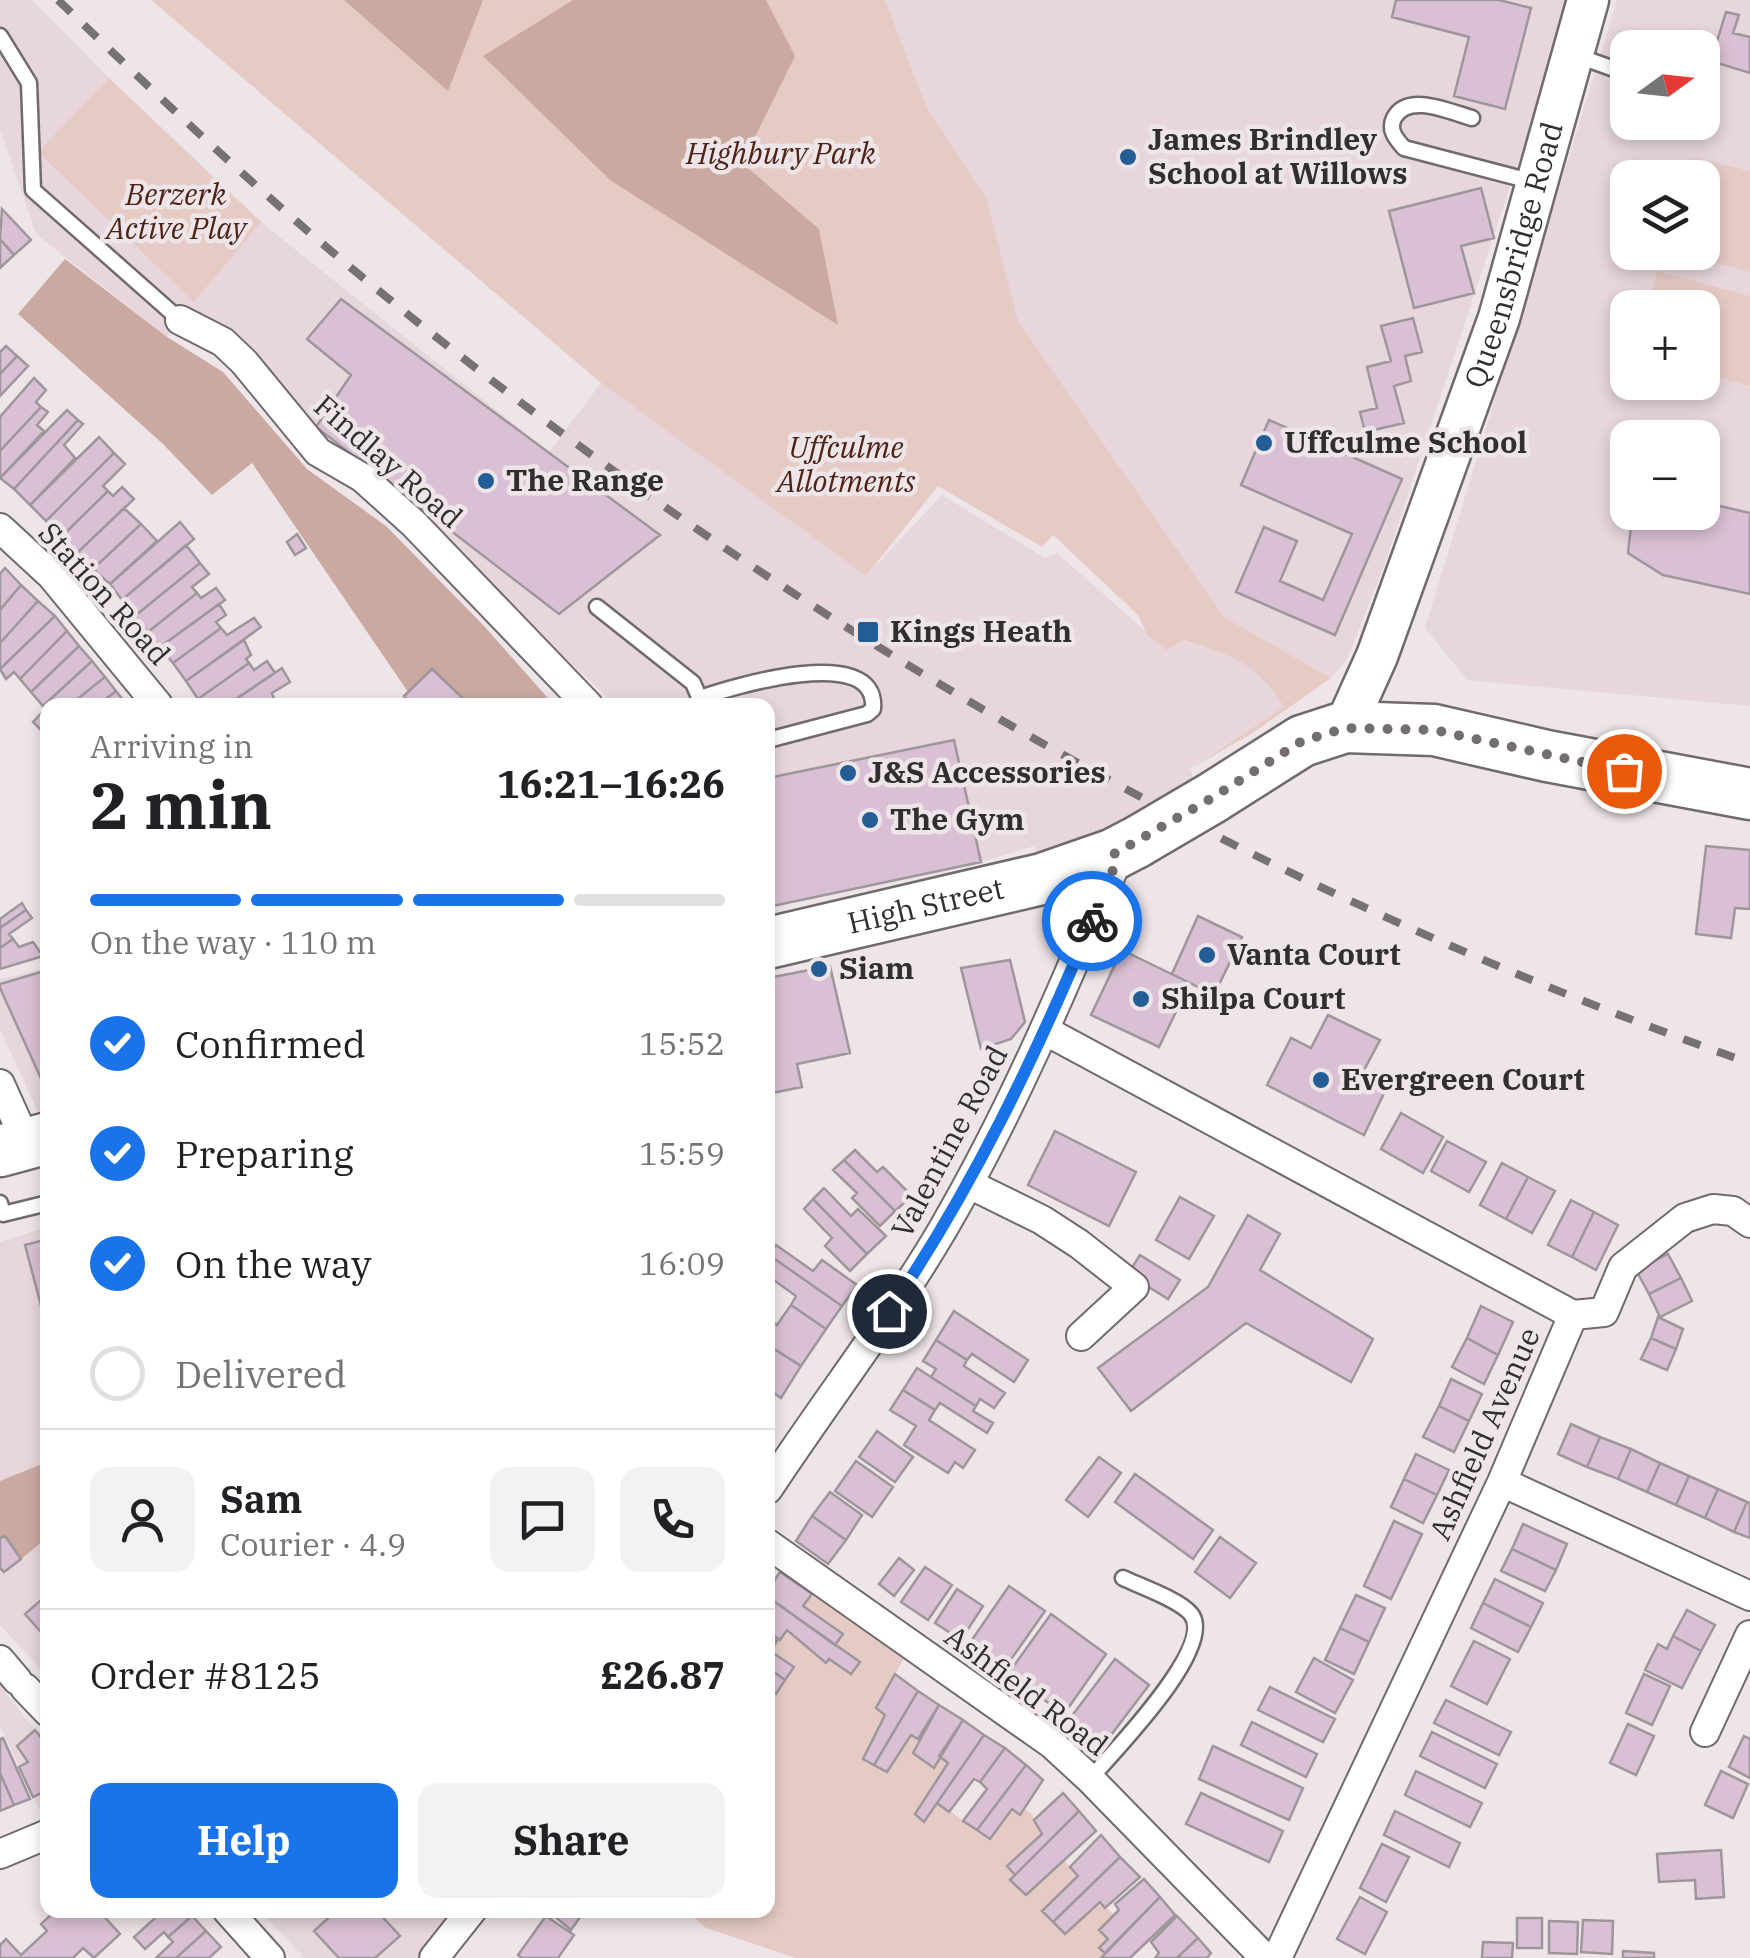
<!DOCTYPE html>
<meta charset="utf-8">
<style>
body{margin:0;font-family:"IBM Plex Serif",serif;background:#f2f2f2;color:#202124;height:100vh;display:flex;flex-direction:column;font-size:38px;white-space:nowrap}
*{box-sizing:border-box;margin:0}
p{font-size:32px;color:#757577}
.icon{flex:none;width:55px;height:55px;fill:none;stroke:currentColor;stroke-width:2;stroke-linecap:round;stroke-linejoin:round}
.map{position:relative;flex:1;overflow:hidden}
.details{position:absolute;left:40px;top:698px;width:735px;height:1220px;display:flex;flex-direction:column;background:#fff;border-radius:20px;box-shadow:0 5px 15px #0003}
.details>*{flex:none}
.needle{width:65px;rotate:75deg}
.tools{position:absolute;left:1610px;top:30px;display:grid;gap:20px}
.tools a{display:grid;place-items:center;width:110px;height:110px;border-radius:20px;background:#fff;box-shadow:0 5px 15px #0003;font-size:50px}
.pin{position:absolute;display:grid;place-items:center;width:85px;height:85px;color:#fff;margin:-42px;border:5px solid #fff;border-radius:50%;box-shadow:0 2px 10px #0007}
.courier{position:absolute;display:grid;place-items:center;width:100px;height:100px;margin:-50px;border:8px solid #1a73e8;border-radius:50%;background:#fff;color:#222;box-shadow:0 2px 12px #0007}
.summary em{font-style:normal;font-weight:700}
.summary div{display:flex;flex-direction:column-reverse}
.summary{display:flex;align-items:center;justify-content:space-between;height:170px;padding:0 50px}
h1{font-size:65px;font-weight:700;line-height:75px}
.bar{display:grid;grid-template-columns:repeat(4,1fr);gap:15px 10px;align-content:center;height:120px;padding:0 50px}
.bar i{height:12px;border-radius:8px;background:#e0e0e0}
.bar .on{background:#1a73e8}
.bar p{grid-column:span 4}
.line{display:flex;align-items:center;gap:25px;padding:0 50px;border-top:2px solid #e0e0e0}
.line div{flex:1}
.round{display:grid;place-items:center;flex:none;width:105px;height:105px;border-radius:20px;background:#f2f2f2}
ol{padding:0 50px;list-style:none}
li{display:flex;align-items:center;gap:30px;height:110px}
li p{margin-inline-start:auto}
li .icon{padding:10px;border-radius:50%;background:#1a73e8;color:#fff;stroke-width:4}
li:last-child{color:#757577}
li i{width:55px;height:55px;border:5px solid #e0e0e0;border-radius:50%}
.primary-button{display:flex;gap:20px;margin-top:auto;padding:20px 50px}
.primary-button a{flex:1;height:115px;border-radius:20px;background:#1a73e8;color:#fff;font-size:40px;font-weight:700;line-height:115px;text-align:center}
.primary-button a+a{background:#f2f2f2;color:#202124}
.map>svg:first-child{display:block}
</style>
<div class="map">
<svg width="1750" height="1958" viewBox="0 0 1750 1958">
<rect width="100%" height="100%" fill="#eee5e8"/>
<path fill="#e7d6dc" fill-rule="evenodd" d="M0 0H32L119 88 267 227 549 452 601 383 866 576 942 495 1045 558 1057 553 1167 650 1183 640 1237 657 1261 674 1285 707 1190 768 1202 804 1042 879 1034 846 981 862 768 907V705H616L316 427 287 390 205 314 187 311 167 337 36 234 0 129Z
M885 0H1572L1384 566 1347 659 1331 678 1224 617 1018 321 987 199 927 108Z
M1617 0H1750V706L1467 680 1425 628ZM1628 48H1702V122H1628ZM1628 178H1702V252H1628ZM1628 308H1702V382H1628ZM1628 438H1702V512H1628Z
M47 968V1109L38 1112 0 1029V979Z
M47 1227V1676L0 1625V1242Z
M0 1685 47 1746V1805L39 1809 0 1726Z
M260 1910H452L416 1958H304Z"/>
<path fill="#e6cbc4" d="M151 0H885L927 108 987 199 1018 321 1224 617 1331 678 1251 734 1190 769 1284 707C1256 662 1231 655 1184 640L1167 650 1147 635 1138 615 1053 535 1042 547 938 486 866 576 601 383Z
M109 78 261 222 194 302 38 152Z
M1695 158 1750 171V272L1677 253 1702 252V178L1689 177Z
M1657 271 1750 296V386L1703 373 1702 308 1647 307Z
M812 1594 904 1658 876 1708 885 1715 864 1760 887 1771 911 1735 918 1739 913 1753 933 1767 939 1756 948 1763 924 1821 937 1803 964 1821 1012 1809 1020 1815 1024 1809 1032 1814 1042 1834 1007 1866 1015 1875 1011 1881 1026 1895 1064 1860 1078 1876 1042 1912 1065 1934 1100 1902 1114 1915 1099 1930 1108 1939 1099 1948 1105 1953 1101 1958H796L706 1928 685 1910H768V1688L775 1693 793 1667 770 1651 787 1630 825 1662 829 1659 851 1674 859 1663 835 1645 843 1634 803 1606Z"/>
<path fill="#caa9a0" d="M344 0H483L448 91Z
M573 0H766L795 56 742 163 819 229 838 325 610 180 483 56Z
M65 259 167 337 223 372 307 469 386 526 484 626 554 705H470L432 669 408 692 252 463 212 495 163 444 18 314Z
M47 1462V1538L21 1559 5 1536 0 1538V1481Z"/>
<path fill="#dac0d4" stroke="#9d979c" stroke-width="2.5" d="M1396 0H1499L1531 8 1505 109 1454 96 1469 37 1392 17Z
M1726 12 1739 15 1733 33 1750 37V73L1711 61Z
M1481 188 1494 238 1461 246 1474 293 1414 308 1389 211Z
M2 209 31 240 14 255 0 239Z
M0 239 14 255 0 268Z
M341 299 660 535 559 614 316 427 351 375 307 339Z
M1413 318 1422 352 1405 356 1411 381 1394 386 1404 423 1365 432 1360 412 1377 408 1367 367 1391 361 1381 326Z
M6 346 17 356 0 374V352Z
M17 356 28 366 0 396V374Z
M34 378 46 390 36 402 41 407 0 451V417Z
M41 407 48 412 37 425 44 431 0 478V451Z
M67 410 78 420 14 489 0 478Z
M78 420 83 424 64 445 75 458 30 505 14 489Z
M1269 420 1402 479 1335 635 1236 592 1264 527 1297 541 1280 581 1323 600 1352 534 1241 485Z
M99 437 114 453 46 521 30 505Z
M114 453 125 464 103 486 108 491 61 537 46 521Z
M122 487 134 499 77 553 61 537 108 491 113 496Z
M1702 502 1750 513V594L1663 575 1628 553 1632 517 1640 512H1702Z
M124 508 141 524 93 569 77 553Z
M180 522 194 539 122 600 110 584Z
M141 524 157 541 110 584 93 569Z
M297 534 306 548 295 555 287 542Z
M186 545 200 563 135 616 122 600Z
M200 563 209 574 192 587 197 593 148 632 135 616Z
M5 568 21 585 0 610V574Z
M21 585 38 601 0 643V610Z
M216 588 225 600 160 647 148 632 197 593 201 598Z
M38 601 55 616 0 669V643Z
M219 604 226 615 216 622 221 628 173 663 160 647Z
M55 616 67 631 20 679 14 672 6 679 0 669Z
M254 618 261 627 186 681 173 663 221 628 227 635Z
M67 631 79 646 31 692 20 679Z
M244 640 251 655 246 659 249 663 198 699 186 681Z
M79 646 92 661 43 706 31 692Z
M92 661 105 677 70 705H48V723L40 729 33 722 45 709 43 706Z
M267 661 275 673 227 705H202L198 699 249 663 254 670Z
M282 668 290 682 272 693 274 699 265 705H227Z
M432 669 470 705H413L404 696Z
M105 677 116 691 98 705H70Z
M116 691 127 705H98Z
M954 740 981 862 768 907V778Z
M1706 846 1750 850V909L1735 908 1731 938 1696 934Z
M22 903 26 910 0 928V919Z
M26 910 32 918 9 934 13 939 0 948V928Z
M1198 916 1242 937 1214 995 1172 974Z
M13 939 19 947 33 942 43 956 0 969V948Z
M1122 950 1190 983 1159 1047 1091 1015Z
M1010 960 1025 1022 1011 1039 981 1049 961 968Z
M830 966 850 1053 797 1064 802 1087 772 1093 768 1069V978Z
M48 970V1094L0 988V984Z
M1328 1015 1380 1040 1362 1074 1387 1087 1364 1135 1267 1085 1291 1038 1311 1048Z
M1401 1113 1443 1137 1423 1173 1381 1149Z
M1055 1131 1136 1172 1109 1226 1028 1185Z
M1447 1141 1486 1162 1469 1192 1431 1171Z
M855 1150 877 1172 883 1167 912 1196 895 1211 844 1160Z
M844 1160 895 1211 880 1226 852 1198 857 1193 833 1170Z
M1502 1163 1528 1177 1506 1219 1480 1205Z
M1528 1177 1555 1191 1532 1233 1506 1219Z
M824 1188 851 1216 858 1209 886 1236 867 1254 813 1199Z
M1180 1197 1214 1216 1189 1259 1156 1240Z
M813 1199 867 1254 850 1271 825 1246 832 1238 804 1209Z
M1571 1200 1594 1212 1572 1257 1548 1245Z
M1594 1212 1618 1225 1596 1270 1572 1257Z
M1248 1215 1280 1234 1260 1270 1373 1339 1351 1382 1246 1323 1131 1411 1098 1368 1208 1287Z
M48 1239V1312L43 1313 25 1245Z
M776 1245 813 1271 822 1260 857 1285 842 1306 769 1255Z
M1668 1254 1681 1278 1649 1294 1636 1270Z
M769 1255 842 1306 826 1329 791 1305 796 1296 768 1276Z
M1140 1255 1180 1280 1168 1299 1128 1274Z
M1681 1278 1692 1301 1660 1317 1649 1294Z
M791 1305 826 1329 801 1366 768 1345V1319L777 1325Z
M1481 1306 1513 1322 1498 1355 1467 1338Z
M954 1311 1028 1360 1014 1382 972 1354 967 1360 936 1340Z
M1658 1317 1683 1329 1676 1349 1651 1338Z
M1467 1338 1498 1355 1484 1384 1452 1367Z
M1651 1338 1676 1349 1667 1370 1641 1359Z
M936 1340 967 1360 964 1366 1005 1393 994 1408 980 1399 976 1406 931 1377 936 1369 923 1361Z
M768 1345 801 1366 781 1398 768 1389 772 1380 768 1377Z
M917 1368 976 1406 973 1411 993 1423 987 1433 940 1403 935 1410 903 1390Z
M1451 1379 1482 1394 1469 1421 1439 1406Z
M903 1390 935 1410 929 1420 975 1450 963 1468 955 1462 948 1473 904 1445 916 1426 890 1410Z
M1439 1406 1469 1421 1454 1452 1423 1437Z
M1571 1424 1600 1437 1587 1467 1558 1454Z
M877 1431 913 1457 895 1482 859 1457Z
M1600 1437 1631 1449 1618 1479 1587 1467Z
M1631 1449 1660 1463 1647 1492 1618 1479Z
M1416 1454 1449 1470 1437 1495 1404 1479Z
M1099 1457 1121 1473 1088 1517 1066 1500Z
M856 1461 893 1487 872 1517 835 1491Z
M1660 1463 1689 1476 1676 1505 1647 1492Z
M1135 1474 1213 1530 1193 1559 1115 1502Z
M1689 1476 1718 1489 1705 1518 1676 1505Z
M1404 1479 1437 1495 1423 1523 1391 1507Z
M1718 1489 1747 1502 1734 1532 1705 1518Z
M830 1492 862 1515 846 1540 812 1516Z
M1747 1502 1750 1503V1538L1734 1532Z
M812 1516 846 1540 828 1564 796 1541Z
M1394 1521 1422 1534 1391 1599 1364 1586Z
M1523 1524 1567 1544 1556 1570 1512 1549Z
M5 1536 21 1559 4 1572 0 1568V1538Z
M1220 1537 1256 1563 1230 1598 1195 1572Z
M1512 1549 1556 1570 1545 1591 1501 1571Z
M899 1558 914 1570 894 1596 879 1584Z
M925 1567 952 1585 928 1620 901 1602Z
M780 1572 812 1594 803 1606 843 1634 835 1645 768 1597V1590Z
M1495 1579 1543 1603 1531 1627 1483 1603Z
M1009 1586 1045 1611 1000 1675 965 1650Z
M957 1589 983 1606 961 1640 935 1623Z
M48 1594V1640L25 1614Z
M1356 1595 1385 1608 1369 1642 1340 1628Z
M768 1597 860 1662 851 1674 829 1659 826 1663 787 1630 780 1640 768 1631Z
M1483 1603 1531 1627 1518 1652 1471 1628Z
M1687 1610 1715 1625 1701 1651 1673 1636Z
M1051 1614 1106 1654 1064 1714 1008 1674Z
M1340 1628 1369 1642 1354 1674 1325 1660Z
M768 1635 777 1641 770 1651 794 1667 785 1680 768 1668Z
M1673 1636 1701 1651 1682 1688 1645 1670 1658 1644 1667 1649Z
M1474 1641 1510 1659 1487 1704 1451 1686Z
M1314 1658 1353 1680 1335 1713 1296 1692Z
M1115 1659 1149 1685 1105 1743 1071 1717Z
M768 1668 785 1680 776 1694 768 1688Z
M895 1674 918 1691 874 1765 863 1759 885 1715 876 1708Z
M1644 1674 1670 1686 1652 1725 1626 1713Z
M1270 1687 1335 1719 1323 1742 1258 1710Z
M918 1691 939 1705 918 1739 911 1735 887 1772 874 1765Z
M1446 1700 1511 1732 1499 1755 1434 1723Z
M939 1705 963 1720 934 1768 913 1753Z
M963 1720 984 1735 924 1822 915 1814 948 1763 939 1756Z
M1252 1722 1317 1754 1306 1777 1241 1745Z
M1628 1724 1654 1736 1636 1775 1610 1763Z
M35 1730 48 1746V1790L33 1797 19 1767 28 1762 17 1746Z
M1432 1732 1497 1764 1485 1788 1420 1756Z
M984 1735 1005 1748 980 1782 974 1779 949 1812 937 1803Z
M1744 1736 1750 1739V1778L1729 1767Z
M3 1738 30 1799 14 1805 0 1773V1739Z
M1213 1746 1303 1788 1289 1820 1199 1779Z
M1005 1748 1026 1765 977 1830 963 1821 987 1789 980 1782Z
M1026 1765 1043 1780 1020 1815 1012 1809 990 1839 977 1830Z
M1416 1771 1482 1803 1470 1827 1405 1795Z
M1721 1771 1748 1784 1733 1818 1705 1805Z
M0 1773 14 1805 0 1811Z
M1063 1793 1079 1811 1015 1875 1007 1866 1042 1834 1034 1820Z
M1201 1793 1283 1831 1269 1862 1186 1824Z
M1079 1811 1096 1831 1026 1895 1010 1880Z
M1395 1811 1460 1843 1449 1867 1384 1835Z
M1101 1835 1120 1857 1053 1922 1042 1911 1078 1876 1070 1867Z
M1382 1844 1409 1857 1386 1902 1360 1888Z
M1721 1850 1724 1897 1696 1899 1695 1880 1659 1882 1657 1854Z
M1120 1857 1140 1877 1105 1908 1100 1902 1065 1934 1053 1922Z
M1144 1879 1160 1897 1105 1953 1099 1948 1108 1939 1099 1930 1119 1910 1115 1904Z
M1160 1897 1175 1915 1130 1958H1101Z
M1360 1897 1387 1912 1365 1954 1337 1939Z
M56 1910H98L120 1934 94 1958 83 1948 73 1958H0V1945L6 1939 21 1955 47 1931 41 1924Z
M164 1910H187L192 1916 168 1937 164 1932 145 1949 134 1937Z
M337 1910H376L400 1936 375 1958H339L314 1931Z
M547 1910H585L571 1930Z
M192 1916 206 1931 176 1958H156L173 1942 168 1937Z
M546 1916 574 1935 558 1958H522L518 1955Z
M1177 1916 1198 1938 1177 1958H1155L1159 1953 1151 1942Z
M1517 1918H1542V1948H1517Z
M1583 1920 1613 1921 1612 1954 1581 1952Z
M1549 1921 1578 1922 1577 1954 1549 1953Z
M206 1931 221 1947 209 1958H176Z
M1198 1938 1211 1953 1207 1958H1177Z
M1483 1942 1513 1943 1512 1958H1482Z
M1623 1951 1654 1953V1958H1623Z"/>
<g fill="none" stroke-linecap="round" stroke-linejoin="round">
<g stroke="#716a6c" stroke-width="19">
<path id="lane" d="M0 36 29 83 33 190 180 320
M1578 56 1628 74
M1472 118C1450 112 1408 92 1394 118 1388 130 1396 139 1404 148L1534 182
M597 607 693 683 702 704
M700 698C731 687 879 642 873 709L867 714 768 740
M0 1203 3 1214 48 1203
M1090 1779C1112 1753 1217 1647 1191 1614 1180 1600 1140 1586 1123 1578"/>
</g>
<g stroke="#716a6c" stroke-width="32">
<path id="street" d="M180 320 223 342 244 362 318 452 363 478 413 523 588 705
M0 528 52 576 158 705
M1046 1031 1573 1315 1502 1482 1277 1958
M0 1084 27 1144
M969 1184 1042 1220 1079 1244 1134 1287 1081 1336
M1573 1315 1604 1312 1623 1267 1685 1218 1713 1209 1733 1211 1750 1223
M1502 1482 1750 1596
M768 1489C825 1402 890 1319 943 1229 1010 1114 1062 992 1113 870L1114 854
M768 1544 1052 1744 1090 1779 1265 1958
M0 1660 17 1680
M25 1688 48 1712
M1705 1732 1750 1635
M0 1854 48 1834
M227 1910 270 1958
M434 1958 472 1910"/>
</g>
<g stroke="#716a6c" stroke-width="45">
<g id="secondary">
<path id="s1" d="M1345 727 1377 656 1499 318 1588 0"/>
</g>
</g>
<g stroke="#716a6c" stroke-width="55">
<g id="highway">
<path d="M1212 798 1302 741 1345 727 1434 730 1547 756 1750 794"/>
<path id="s2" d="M768 943 1042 879 1114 854 1137 842"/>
<path d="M0 1151 48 1138"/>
</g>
</g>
<use href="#lane" stroke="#fff" stroke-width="14"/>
<use href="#street" stroke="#fff" stroke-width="28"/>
<use href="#secondary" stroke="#fff" stroke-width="40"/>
<use href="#highway" stroke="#fff" stroke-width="50"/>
<path stroke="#777173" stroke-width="8" stroke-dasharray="18 18" stroke-linecap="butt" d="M58 0C160 98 263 196 373 286 782 622 1250 888 1750 1063"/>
<g stroke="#716a6c" stroke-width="55" stroke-linecap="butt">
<path id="highway-bridge" d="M1137 842 1212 798"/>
</g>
<use href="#highway-bridge" stroke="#fff" stroke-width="50"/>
</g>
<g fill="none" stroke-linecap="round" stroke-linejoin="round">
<path stroke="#746e70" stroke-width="10" stroke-dasharray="0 18" d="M1092 921 1113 870 1114 854 1212 798 1302 741 1346 728 1434 730 1624 771"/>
<path stroke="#1a73e8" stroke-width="12" d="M889 1311C972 1189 1035 1058 1092 921"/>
</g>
<g fill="#245d95" stroke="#eee5e8" stroke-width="4">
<circle cx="1128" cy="157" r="10"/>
<circle cx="1264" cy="443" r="10"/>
<circle cx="486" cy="481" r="10"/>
<rect x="856" y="620" width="24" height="24" rx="5"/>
<circle cx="848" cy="773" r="10"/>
<circle cx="870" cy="820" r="10"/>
<circle cx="1207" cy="955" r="10"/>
<circle cx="819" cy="969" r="10"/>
<circle cx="1141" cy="999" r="10"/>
<circle cx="1321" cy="1080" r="10"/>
</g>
<g text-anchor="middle" stroke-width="9" stroke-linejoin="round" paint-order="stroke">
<g font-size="30" font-weight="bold" fill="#322e2f" stroke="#eee5e8" text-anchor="start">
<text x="1148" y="150">James Brindley<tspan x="1148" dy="34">School at Willows</tspan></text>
<text x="1284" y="453">Uffculme School</text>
<text x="506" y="491">The Range</text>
<text x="890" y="642">Kings Heath</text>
<text x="868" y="783">J&amp;S Accessories</text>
<text x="890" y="830">The Gym</text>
<text x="1227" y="965">Vanta Court</text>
<text x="839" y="979">Siam</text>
<text x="1161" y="1009">Shilpa Court</text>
<text x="1341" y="1090">Evergreen Court</text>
</g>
<g font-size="30" font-style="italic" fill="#4f2216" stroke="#eee5e8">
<text x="781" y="164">Highbury Park</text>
<text x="176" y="205">Berzerk<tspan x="176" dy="34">Active Play</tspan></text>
<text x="846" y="458">Uffculme<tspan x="846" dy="34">Allotments</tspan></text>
</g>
<g font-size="30" fill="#322e2f" stroke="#eee5e8">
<text dy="10" stroke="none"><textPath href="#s1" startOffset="502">Queensbridge Road</textPath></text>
<text transform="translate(388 462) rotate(41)" y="10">Findlay Road</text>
<text transform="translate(104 594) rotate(48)" y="10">Station Road</text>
<text dy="10" stroke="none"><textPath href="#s2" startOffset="162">High Street</textPath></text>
<text transform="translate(950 1142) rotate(-62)" y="10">Valentine Road</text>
<text transform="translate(1485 1434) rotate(-66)" y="10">Ashfield Avenue</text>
<text transform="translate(1026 1691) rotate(37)" y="10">Ashfield Road</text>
</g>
</g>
</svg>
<div class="tools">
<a><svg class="needle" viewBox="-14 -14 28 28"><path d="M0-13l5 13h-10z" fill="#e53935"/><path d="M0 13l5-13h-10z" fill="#757577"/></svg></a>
<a><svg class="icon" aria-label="layers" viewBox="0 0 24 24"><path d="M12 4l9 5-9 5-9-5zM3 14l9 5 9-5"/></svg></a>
<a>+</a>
<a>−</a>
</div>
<div class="pin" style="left:1624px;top:771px;background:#ea580c"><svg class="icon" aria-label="bag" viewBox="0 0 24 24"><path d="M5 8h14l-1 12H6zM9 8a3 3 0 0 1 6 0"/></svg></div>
<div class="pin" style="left:889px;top:1311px;background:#1f2937"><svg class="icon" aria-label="home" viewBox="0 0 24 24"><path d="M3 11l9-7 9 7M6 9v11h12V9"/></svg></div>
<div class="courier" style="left:1092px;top:921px"><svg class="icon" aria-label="bike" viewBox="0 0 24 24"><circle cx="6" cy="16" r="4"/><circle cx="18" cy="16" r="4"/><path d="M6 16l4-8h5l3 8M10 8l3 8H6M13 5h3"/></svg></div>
<section class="details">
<div class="summary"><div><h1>2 min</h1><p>Arriving in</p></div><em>16:21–16:26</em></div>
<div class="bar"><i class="on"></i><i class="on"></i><i class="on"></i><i></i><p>On the way · 110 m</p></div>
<ol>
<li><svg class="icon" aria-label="check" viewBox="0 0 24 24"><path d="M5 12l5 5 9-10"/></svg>Confirmed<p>15:52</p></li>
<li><svg class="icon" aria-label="check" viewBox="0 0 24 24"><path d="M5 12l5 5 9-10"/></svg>Preparing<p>15:59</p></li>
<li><svg class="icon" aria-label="check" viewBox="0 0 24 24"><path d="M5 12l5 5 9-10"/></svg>On the way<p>16:09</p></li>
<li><i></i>Delivered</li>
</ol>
<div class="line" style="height:180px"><a class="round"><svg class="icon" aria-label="person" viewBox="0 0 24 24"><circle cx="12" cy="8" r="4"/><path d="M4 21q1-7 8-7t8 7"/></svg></a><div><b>Sam</b><p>Courier · 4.9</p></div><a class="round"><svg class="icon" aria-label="chat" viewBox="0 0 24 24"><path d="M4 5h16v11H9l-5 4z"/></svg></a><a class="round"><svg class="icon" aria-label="phone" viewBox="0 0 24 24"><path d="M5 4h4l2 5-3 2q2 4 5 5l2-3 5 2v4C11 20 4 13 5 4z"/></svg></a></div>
<div class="line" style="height:130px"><div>Order #8125</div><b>£26.87</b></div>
<div class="primary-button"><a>Help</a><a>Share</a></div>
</section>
</div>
